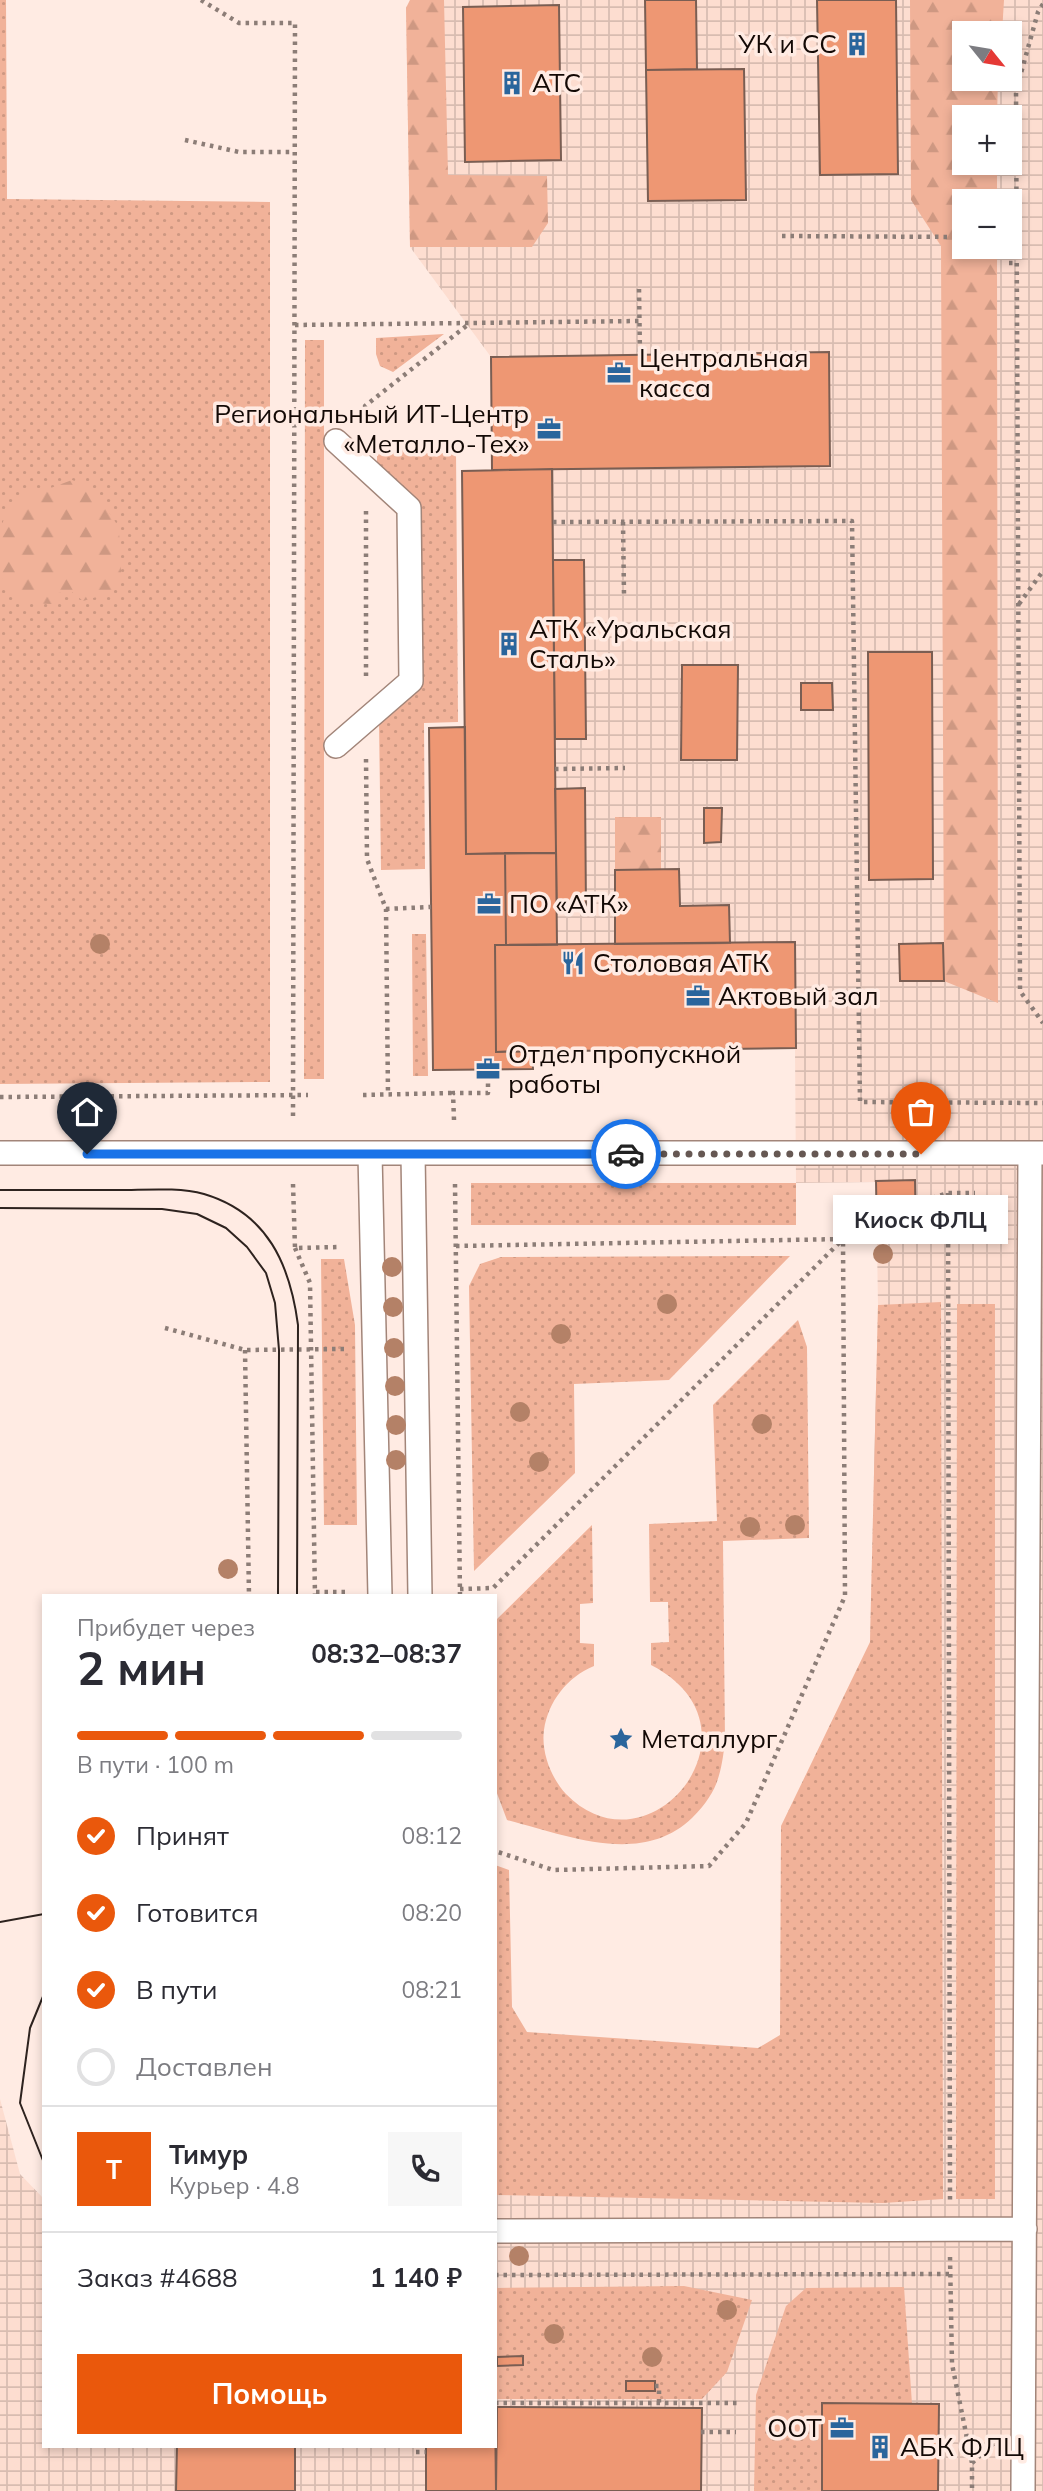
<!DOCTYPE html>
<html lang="ru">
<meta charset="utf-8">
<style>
body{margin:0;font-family:Mulish,sans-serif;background:#f7f7f7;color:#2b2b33;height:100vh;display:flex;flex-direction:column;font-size:26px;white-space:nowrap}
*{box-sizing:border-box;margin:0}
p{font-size:23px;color:#7c7c81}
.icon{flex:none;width:38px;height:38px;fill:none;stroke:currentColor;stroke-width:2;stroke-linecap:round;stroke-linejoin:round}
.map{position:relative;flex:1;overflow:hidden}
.panel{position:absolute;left:42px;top:1594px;width:455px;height:854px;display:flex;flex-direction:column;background:#fff;border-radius:0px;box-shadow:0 4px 10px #0003}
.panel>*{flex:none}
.needle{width:46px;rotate:120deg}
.fabs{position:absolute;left:952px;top:21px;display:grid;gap:14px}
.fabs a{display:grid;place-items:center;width:70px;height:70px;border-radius:0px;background:#fff;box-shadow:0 4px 10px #0003;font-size:35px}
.pin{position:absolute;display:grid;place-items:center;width:60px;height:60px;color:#fff;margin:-72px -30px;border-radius:50% 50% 50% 0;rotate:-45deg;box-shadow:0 0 7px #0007}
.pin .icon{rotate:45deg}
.courier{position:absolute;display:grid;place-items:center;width:70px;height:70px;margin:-35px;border:5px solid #1a73e8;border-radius:50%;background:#fff;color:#222;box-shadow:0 2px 9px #0007}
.bubble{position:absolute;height:49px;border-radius:0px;background:#fff;box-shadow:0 4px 10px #0003;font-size:23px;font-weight:700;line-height:49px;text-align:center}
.summary em{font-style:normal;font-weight:700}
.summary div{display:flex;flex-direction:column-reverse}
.summary{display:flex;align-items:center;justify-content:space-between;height:119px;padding:0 35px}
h1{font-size:46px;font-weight:700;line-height:52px}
.bar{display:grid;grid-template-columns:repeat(4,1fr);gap:10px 7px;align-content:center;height:84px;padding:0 35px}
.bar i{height:9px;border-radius:5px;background:#e1e1e2}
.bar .current{background:#ea580c}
.bar p{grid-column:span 4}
.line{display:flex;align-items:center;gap:18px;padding:0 35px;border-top:2px solid #e1e1e2}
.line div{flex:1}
.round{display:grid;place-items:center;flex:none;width:74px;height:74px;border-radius:0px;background:#f7f7f7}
ol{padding:0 35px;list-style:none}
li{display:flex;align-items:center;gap:21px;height:77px}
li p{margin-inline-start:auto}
li .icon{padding:7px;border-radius:50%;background:#ea580c;color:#fff;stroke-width:4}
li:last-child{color:#7c7c81}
li i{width:38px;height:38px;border:4px solid #e1e1e2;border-radius:50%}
.action{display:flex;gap:14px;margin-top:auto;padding:14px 35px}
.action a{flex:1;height:80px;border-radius:0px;background:#ea580c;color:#fff;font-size:28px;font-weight:700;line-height:80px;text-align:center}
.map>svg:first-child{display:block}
</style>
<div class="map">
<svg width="1043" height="2491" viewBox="0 0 1043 2491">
<defs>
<pattern id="industrial-grid" width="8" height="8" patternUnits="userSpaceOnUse" patternTransform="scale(1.75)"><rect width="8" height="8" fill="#fdddd0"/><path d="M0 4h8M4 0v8" fill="none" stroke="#d8bcb1"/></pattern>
<pattern id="grass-dots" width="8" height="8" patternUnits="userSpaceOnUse" patternTransform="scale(1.75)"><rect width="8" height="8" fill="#f1b299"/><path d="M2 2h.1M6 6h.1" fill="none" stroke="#ce9882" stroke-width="1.8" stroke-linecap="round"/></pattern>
<pattern id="forest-firs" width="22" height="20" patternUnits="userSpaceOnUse" patternTransform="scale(1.75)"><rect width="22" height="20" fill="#f1b299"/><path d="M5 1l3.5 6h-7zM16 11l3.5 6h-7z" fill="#ce9882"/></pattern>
</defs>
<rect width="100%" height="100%" fill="#ffebe3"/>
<path fill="url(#industrial-grid)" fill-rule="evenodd" d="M410 0H1043V2491H0V2099L20 2174 44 2199V2446H495V2195L883 2202 870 1642 878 1305 876 1182 796 1183 795 1048 533 1051V1069L433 1070 429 728 465 727 462 471 492 470 491 357 410 247 406 8ZM964 33H1010V79H964ZM964 117H1010V163H964ZM964 201H1010V247H964Z"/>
<path fill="url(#grass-dots)" d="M0 0H6L7 199 270 202V1082L0 1084Z
M444 334 393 372 380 366 376 354V338Z
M305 340H324V1079H304Z
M456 449 458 722 424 723 425 869 381 870 379 721 422 684 420 504 377 466V450Z
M412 934H426L428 1076H413Z
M471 1183H796V1225H471Z
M790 1256 669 1380 574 1384 575 1473 474 1571 469 1286 480 1264 501 1257Z
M321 1259H344L355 1325 357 1525H324Z
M941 1302 943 2199 883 2203 495 2195V1865L509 1870 512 2007 527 2032 758 2048 780 2035 781 1826 870 1642 878 1305Z
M957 1304H995V2199H956Z
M798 1320 807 1347 809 1538 723 1541 725 1741C721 1776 717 1793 692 1818 641 1867 566 1835 507 1820L495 1788V1621L592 1525 593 1603 580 1604V1643L594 1644V1666C567 1677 548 1702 544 1730 541 1752 551 1778 566 1794 650 1880 772 1727 651 1665V1643L669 1642 668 1602H650L649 1524 717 1521 713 1405Z
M684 2286 752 2300 727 2372 702 2399H497L495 2288Z
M904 2287 912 2404 822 2403 821 2491H754L756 2395 786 2306 806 2288Z"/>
<path fill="url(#forest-firs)" d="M410 0H444L448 175 547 176 548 223 532 247H410L406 8Z
M910 0H1004L1002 33H964V79H998L997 117H964V163H997V201H964V247H997L998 1003 944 981 941 246 911 200Z
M72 480 93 488 118 526 121 550V577L113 592 83 601 72 592 58 593 52 604 27 603 6 591 0 572V533L4 518 28 492 48 489Z
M615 817H661V870H615Z"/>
<path fill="#ee9773" stroke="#7a5e53" stroke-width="2" d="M645 0H696L697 69 646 70Z
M817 0H896L898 174 820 175Z
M559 5 561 160 465 162 463 7Z
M744 69 746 200 648 201 646 70Z
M829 352 830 466 492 470 491 357Z
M552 469 556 853 466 854 462 471Z
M553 560H584L586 739H555Z
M868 652H932L933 879 869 880Z
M682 665H738L737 760H681Z
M801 683H832L833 710H801Z
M465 727 466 854 505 853 506 945H495L496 1052 532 1051 533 1069 433 1070 429 728Z
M585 788 586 910 557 911 555 789Z
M704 808H722L721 842 704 843Z
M505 853H556L557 945H506Z
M679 869 680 906 729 905 730 943 615 944V870Z
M795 942 796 1048 496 1052 495 945Z
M943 943 944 981H900L899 944Z
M915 1180 916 1237 877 1238 876 1181Z
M523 2356V2365L497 2366V2357Z
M626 2381H655V2391H626Z
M822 2403 939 2404 938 2491H822Z
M495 2407 496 2491H426V2446H495Z
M497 2407 702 2408 701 2491H496Z
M177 2446H295V2491H176Z"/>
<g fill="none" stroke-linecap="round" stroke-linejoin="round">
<g stroke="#a28579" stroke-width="26">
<path id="service" d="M336 441 409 508 411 681 336 746
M0 1153H1043
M370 1154 380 1596
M413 1154 420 1596
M495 2231 1025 2229
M1023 2491 1030 1153"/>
</g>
<path stroke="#8c7d77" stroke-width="4.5" stroke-dasharray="3.5 5" stroke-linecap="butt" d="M201 0 239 23H295L293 1121
M1043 4 1038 12 1016 91 1020 991 1043 1023
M185 140 239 152H294
M782 236 964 237
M1008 247V263H1017
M639 289 640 355
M295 325 640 321
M365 425V406L470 323
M366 511V681
M553 522 852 521 860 1102 1043 1103
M623 522 624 595
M1019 604 1043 571
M366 759 367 859 386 909 388 1094
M555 769 625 768
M386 909 431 907
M363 1095 453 1093
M0 1097 308 1095
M454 1120 453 1093H488V1069
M293 1184 295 1248 341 1247
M455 1184 460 1596
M948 1193 950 2200
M916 1203 948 1193H975
M456 1246 843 1239 845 1596 746 1823 709 1866 553 1870 495 1851
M295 1248 310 1283 315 1596
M165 1328 245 1350 344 1349
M245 1350 249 1596
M460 1589 493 1588 843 1239 867 1203H876
M316 1592H350
M950 2257 952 2364 972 2463V2491
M495 2275 951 2274
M495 2361H497
M655 2386H659V2403
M495 2403H737
M701 2432H736
M416 2452H426
M972 2463 994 2443"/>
<use href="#service" stroke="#fff" stroke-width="23"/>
<path stroke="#2e231f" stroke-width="2" d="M0 1190C39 1190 79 1190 118 1190 146 1190 178 1187 204 1194 268 1213 290 1265 298 1325L297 1596
M0 1208 162 1209 197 1214 226 1228 247 1247 266 1273 275 1303 279 1350 278 1596
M0 1922 44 1914
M44 1994 30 2028 20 2103 44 2163"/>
</g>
<g fill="#b48167">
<circle cx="100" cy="944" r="10"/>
<circle cx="883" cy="1254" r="10"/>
<circle cx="392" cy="1267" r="10"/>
<circle cx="667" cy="1304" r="10"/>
<circle cx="393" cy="1307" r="10"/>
<circle cx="561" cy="1334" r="10"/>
<circle cx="394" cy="1348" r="10"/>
<circle cx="395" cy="1386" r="10"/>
<circle cx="520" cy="1412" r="10"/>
<circle cx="762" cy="1424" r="10"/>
<circle cx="396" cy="1425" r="10"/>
<circle cx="396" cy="1460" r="10"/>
<circle cx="539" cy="1462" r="10"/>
<circle cx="795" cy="1525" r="10"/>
<circle cx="750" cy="1527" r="10"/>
<circle cx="228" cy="1569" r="10"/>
<circle cx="519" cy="2256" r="10"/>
<circle cx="727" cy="2310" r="10"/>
<circle cx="554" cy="2334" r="10"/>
<circle cx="652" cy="2357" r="10"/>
</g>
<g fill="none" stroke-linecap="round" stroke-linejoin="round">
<path stroke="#665853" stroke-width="7" stroke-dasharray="0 12.6" d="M626 1154H921"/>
<path stroke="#1a73e8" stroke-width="9" d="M87 1154H626"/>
</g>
<defs>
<g id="building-bare" transform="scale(1.89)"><path d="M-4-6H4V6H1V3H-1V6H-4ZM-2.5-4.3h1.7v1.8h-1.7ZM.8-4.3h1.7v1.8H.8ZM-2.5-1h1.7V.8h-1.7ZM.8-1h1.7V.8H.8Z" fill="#2a659c" stroke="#ffebe3" stroke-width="2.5" paint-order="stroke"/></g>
<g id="office-bare" transform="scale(1.89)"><path d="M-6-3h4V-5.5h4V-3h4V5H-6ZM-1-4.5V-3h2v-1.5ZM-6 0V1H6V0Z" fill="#2a659c" stroke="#ffebe3" stroke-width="2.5" paint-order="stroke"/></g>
<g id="restaurant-bare" transform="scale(1.89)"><path d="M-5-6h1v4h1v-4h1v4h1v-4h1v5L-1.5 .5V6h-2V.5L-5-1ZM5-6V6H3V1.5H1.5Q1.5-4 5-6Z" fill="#2a659c" stroke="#ffebe3" stroke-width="2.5" paint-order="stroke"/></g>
<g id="sight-bare" transform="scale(1.89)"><path d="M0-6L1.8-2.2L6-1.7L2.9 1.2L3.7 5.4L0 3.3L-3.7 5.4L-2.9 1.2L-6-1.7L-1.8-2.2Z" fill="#2a659c" stroke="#ffebe3" stroke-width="2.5" paint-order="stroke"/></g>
</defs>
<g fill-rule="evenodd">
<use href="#building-bare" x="857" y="44"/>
<use href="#building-bare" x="512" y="83"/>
<use href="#office-bare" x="619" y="373"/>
<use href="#office-bare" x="549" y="429"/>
<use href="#building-bare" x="509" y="644"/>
<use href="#office-bare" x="489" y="904"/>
<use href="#restaurant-bare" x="573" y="963"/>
<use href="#office-bare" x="698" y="996"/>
<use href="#office-bare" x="488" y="1069"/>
<use href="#sight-bare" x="621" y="1739"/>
<use href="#office-bare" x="842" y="2428"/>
<use href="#building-bare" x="880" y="2447"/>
</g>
<g text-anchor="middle" stroke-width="7" stroke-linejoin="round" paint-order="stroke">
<g font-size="26" fill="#130905" stroke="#ffebe3" text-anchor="start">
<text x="837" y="53" text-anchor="end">УК и СС</text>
<text x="532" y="92">АТС</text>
<text x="639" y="367">Центральная<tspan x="639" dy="30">касса</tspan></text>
<text x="529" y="423" text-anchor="end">Региональный ИТ-Центр<tspan x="529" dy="30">«Металло-Тех»</tspan></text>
<text x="529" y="638">АТК «Уральская<tspan x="529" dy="30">Сталь»</tspan></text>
<text x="509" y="913">ПО «АТК»</text>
<text x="593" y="972">Столовая АТК</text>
<text x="718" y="1005">Актовый зал</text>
<text x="508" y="1063">Отдел пропускной<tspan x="508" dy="30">работы</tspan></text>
<text x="641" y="1748">Металлург</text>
<text x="822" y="2437" text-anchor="end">ООТ</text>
<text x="900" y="2456">АБК ФЛЦ</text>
</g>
</g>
</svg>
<div class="fabs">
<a><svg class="needle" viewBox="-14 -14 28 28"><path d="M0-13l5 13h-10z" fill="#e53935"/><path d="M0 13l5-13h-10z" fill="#7c7c81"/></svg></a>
<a>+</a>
<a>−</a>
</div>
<div class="pin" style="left:921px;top:1154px;background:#ea580c"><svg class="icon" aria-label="bag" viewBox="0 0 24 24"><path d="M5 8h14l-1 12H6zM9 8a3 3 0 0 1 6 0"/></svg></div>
<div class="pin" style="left:87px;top:1154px;background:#1f2937"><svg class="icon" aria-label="home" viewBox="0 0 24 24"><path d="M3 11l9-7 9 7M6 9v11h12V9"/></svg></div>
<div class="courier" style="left:626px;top:1154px"><svg class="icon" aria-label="car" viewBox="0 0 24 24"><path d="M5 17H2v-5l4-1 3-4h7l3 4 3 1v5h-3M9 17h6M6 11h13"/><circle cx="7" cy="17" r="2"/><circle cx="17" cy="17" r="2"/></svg></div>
<div class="bubble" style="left:833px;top:1195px;width:175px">Киоск ФЛЦ</div>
<section class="panel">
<div class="summary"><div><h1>2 мин</h1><p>Прибудет через</p></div><em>08:32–08:37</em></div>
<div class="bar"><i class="current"></i><i class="current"></i><i class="current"></i><i></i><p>В пути · 100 m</p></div>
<ol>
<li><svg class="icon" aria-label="check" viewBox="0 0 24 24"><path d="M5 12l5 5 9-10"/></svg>Принят<p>08:12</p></li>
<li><svg class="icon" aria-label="check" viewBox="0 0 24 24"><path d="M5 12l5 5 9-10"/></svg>Готовится<p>08:20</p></li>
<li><svg class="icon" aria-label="check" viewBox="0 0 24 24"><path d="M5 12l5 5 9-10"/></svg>В пути<p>08:21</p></li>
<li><i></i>Доставлен</li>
</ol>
<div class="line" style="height:126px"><b class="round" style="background:#ea580c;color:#fff">Т</b><div><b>Тимур</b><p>Курьер · 4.8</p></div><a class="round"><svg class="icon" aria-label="phone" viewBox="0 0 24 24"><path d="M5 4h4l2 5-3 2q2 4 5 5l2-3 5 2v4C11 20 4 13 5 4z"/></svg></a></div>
<div class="line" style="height:91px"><div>Заказ #4688</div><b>1 140 ₽</b></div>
<div class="action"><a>Помощь</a></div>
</section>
</div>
